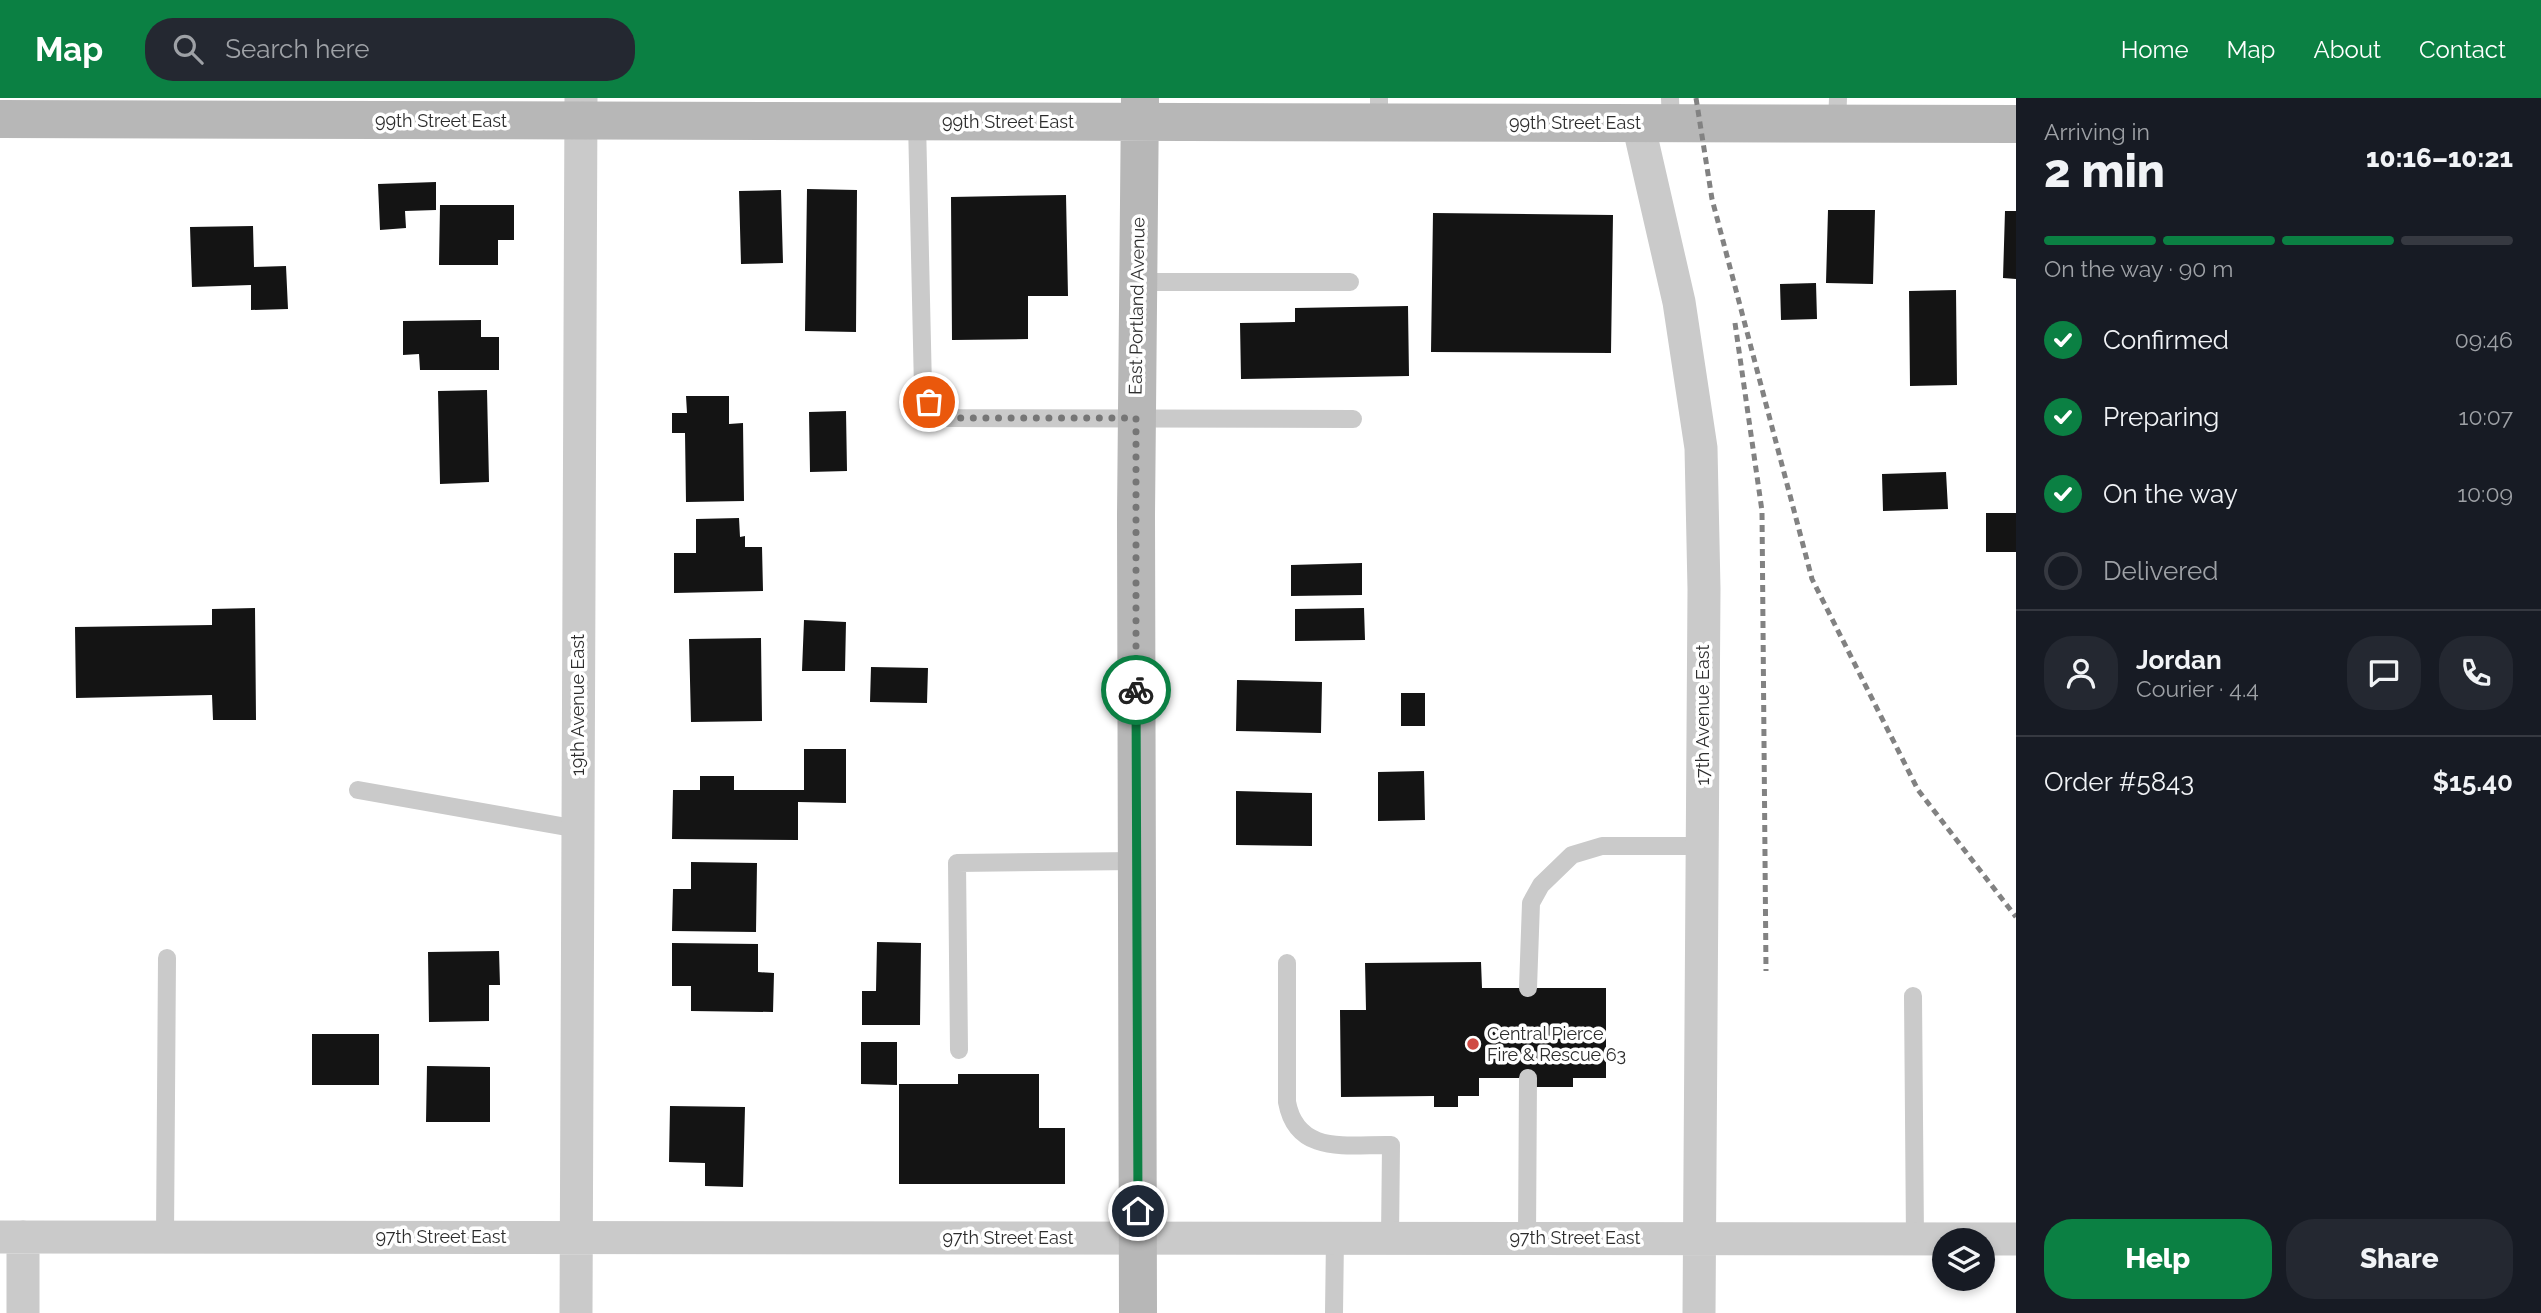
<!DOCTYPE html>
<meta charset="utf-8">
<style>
body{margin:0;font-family:Raleway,sans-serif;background:#242831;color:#f1f3f6;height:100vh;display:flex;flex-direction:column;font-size:26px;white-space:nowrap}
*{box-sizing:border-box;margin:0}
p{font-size:23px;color:#9ea1a6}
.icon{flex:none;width:38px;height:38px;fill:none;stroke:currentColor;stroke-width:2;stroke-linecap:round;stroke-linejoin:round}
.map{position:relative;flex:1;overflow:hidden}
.side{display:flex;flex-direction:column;background:#171b24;width:525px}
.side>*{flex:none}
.controls{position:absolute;left:1932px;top:1130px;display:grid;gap:14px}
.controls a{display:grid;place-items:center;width:63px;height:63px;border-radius:50%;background:#171b24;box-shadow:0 4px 10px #0003;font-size:35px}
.pin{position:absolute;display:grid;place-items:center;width:60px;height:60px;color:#fff;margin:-30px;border:4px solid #fff;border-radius:50%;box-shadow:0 2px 7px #0007}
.courier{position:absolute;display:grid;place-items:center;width:70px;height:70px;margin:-35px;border:5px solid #0b8043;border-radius:50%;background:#fff;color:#222;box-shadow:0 2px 9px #0007}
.overview em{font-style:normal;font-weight:800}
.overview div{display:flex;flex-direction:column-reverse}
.overview{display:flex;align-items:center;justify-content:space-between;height:119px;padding:0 28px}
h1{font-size:46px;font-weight:800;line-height:52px}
.bar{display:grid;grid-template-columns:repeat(4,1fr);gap:10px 7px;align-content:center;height:84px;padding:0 28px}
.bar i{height:9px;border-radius:5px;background:#363941}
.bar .active{background:#0b8043}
.bar p{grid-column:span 4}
.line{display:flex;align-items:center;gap:18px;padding:0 28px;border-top:2px solid #363941}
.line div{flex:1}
.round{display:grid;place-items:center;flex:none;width:74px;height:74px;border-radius:28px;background:#242831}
ol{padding:0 28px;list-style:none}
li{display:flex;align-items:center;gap:21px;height:77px}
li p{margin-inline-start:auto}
li .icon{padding:7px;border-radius:50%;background:#0b8043;color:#fff;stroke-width:4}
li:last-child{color:#9ea1a6}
li i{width:38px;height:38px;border:4px solid #363941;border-radius:50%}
.action{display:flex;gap:14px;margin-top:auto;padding:14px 28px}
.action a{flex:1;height:80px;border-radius:28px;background:#0b8043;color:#fff;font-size:28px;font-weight:800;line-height:80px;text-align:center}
.action a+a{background:#242831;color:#f1f3f6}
header{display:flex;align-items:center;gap:42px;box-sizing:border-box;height:98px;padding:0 35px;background:#0b8043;color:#fff}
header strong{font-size:33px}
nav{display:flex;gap:38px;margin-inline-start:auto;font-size:24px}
.search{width:490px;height:63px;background:#242831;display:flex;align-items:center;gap:18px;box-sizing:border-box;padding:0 24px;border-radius:28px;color:#9ea1a6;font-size:26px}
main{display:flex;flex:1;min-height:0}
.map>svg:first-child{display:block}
</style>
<header>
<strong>Map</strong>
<div class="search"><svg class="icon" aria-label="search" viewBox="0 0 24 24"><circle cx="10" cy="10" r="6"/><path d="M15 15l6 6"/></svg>Search here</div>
<nav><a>Home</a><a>Map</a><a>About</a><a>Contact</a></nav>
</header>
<main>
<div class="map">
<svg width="2016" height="1215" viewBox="0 0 2016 1215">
<rect width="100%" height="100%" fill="#fff"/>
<path fill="#141414" d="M436 84V112L405 113 406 130 380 132 378 86Z
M807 91 857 92 856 234 805 233Z
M781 92 783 165 741 166 739 93Z
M1066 97 1068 198H1028V241L952 242 951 99Z
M440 107H514V142H498V167H439Z
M1828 112H1875L1873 186 1826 185Z
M2005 113H2016V181L2003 180Z
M1433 115 1613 117 1611 255 1431 254Z
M253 128 254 169 286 168 288 211 251 212V187L192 189 190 129Z
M1816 185 1817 221 1781 222 1780 186Z
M1956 192 1957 287 1910 288 1909 193Z
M1408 208 1409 278 1241 281 1240 225 1295 224V210Z
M481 222V239H499V272H420L419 256 403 257V223Z
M487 292 489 384 440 386 438 293Z
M686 298H729V326L743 325 744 403 686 404 685 335H672V315H687Z
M846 313 847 373 810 374 809 314Z
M1946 374 1948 411 1883 413 1882 376Z
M1986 415H2016V454H1986Z
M739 420 740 439 745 438V449H762L763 493 674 495V455H696V421Z
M1362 465V497L1291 498V467Z
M255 510 256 622H213L212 597 76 600 75 529 212 527V511Z
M1364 510 1365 542 1295 543V511Z
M804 522 846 524 845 573H802Z
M761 540 762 623 691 624 689 541Z
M871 569 928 570 927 605 870 604Z
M1237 582 1322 584 1321 635 1236 633Z
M1401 595H1425V628H1401Z
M804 651H846V705L798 704V742L672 741 673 692H700V678H734V692H804Z
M1424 673 1425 722 1378 723V674Z
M1236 693 1312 695V748L1236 747Z
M691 764 757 765 756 834 672 833 673 791H691Z
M877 844 921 845 920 927H862V893H876Z
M672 845 758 846V874L774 875 773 914 691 913V888H672Z
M499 853 500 887H489V923L429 924 428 854Z
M1481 864 1482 890H1606V980H1573V989H1531V980H1479V998H1458V1009H1434V998L1341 999 1340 912H1366L1365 865Z
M312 936H379V987H312Z
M861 944H897V987L861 986Z
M427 968 490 969V1024H426Z
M958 976H1039V1030H1065V1086H899V986H958Z
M670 1008 745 1009 743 1089 705 1088V1065L669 1064Z"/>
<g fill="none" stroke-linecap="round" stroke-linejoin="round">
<path stroke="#cacaca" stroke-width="18" d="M1670 0 1671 25
M917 24 923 290C929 304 934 311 947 320L1353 321
M1379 25V0
M1837 26 1838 0
M1137 184H1350
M358 692 578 731
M1287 865V1004C1297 1058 1348 1046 1391 1047L1390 1140
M1528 890 1531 805 1541 787 1572 757 1602 748H1702
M1913 898 1915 1141
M959 952 957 765 1137 763
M165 1139 167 860
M1527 1140 1528 980
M1334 1215 1335 1140"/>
<path stroke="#cacaca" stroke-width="33" d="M1638 25 1679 204 1701 350 1704 491 1699 1215
M0 1139 2016 1141
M23 1139V1215
M576 1215 581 0"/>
<path stroke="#b7b7b7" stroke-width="38" d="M0 21 2016 26
M1138 1215 1136 417 1140 0"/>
<path stroke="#828282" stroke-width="5" stroke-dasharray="7 5" stroke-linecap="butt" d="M1696 0 1712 101 1812 481 1918 692 2016 819
M1735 225 1762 413 1766 873"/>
</g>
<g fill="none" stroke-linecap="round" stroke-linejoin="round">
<path stroke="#767676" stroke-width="7" stroke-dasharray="0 12.6" d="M929 304 947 320H1136V592"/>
<path stroke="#0b8043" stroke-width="9" d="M1136 592 1138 1113"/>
</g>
<circle fill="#cf4b44" stroke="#fff" stroke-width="2.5" cx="1473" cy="946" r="7"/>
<g text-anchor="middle" stroke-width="7" stroke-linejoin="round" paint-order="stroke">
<g font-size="18" fill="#2d2d2d" stroke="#fff">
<text x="441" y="29">99th Street East</text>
<text x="1008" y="30">99th Street East</text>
<text x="1575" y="31">99th Street East</text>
<text transform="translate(1137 208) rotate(-89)" y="6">East Portland Avenue</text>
<text transform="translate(578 607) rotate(-90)" y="6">19th Avenue East</text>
<text transform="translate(1703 617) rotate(-90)" y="6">17th Avenue East</text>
<text x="441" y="1145">97th Street East</text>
<text x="1008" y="1146">97th Street East</text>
<text x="1575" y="1146">97th Street East</text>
</g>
<g font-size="18" fill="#2d2d2d" stroke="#fff" text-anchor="start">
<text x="1487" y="942">Central Pierce<tspan x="1487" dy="21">Fire &amp; Rescue 63</tspan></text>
</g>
</g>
</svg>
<div class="controls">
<a><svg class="icon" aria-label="layers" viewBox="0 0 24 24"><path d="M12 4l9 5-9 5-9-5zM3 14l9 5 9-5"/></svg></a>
</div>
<div class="pin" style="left:929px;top:304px;background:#ea580c"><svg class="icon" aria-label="bag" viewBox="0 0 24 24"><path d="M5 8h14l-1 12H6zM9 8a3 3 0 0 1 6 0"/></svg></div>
<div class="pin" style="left:1138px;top:1113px;background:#1f2937"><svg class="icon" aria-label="home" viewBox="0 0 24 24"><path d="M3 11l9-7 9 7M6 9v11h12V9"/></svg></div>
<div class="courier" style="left:1136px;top:592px"><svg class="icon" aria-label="bike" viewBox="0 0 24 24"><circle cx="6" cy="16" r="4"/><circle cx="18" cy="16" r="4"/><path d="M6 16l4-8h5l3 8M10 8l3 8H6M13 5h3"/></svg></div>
</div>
<section class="side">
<div class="overview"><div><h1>2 min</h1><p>Arriving in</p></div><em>10:16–10:21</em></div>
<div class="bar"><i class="active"></i><i class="active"></i><i class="active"></i><i></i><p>On the way · 90 m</p></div>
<ol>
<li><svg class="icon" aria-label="check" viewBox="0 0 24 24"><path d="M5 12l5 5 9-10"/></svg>Confirmed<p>09:46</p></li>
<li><svg class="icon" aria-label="check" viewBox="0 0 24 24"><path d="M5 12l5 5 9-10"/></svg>Preparing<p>10:07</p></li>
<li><svg class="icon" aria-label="check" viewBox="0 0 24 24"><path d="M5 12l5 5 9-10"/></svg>On the way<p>10:09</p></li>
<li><i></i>Delivered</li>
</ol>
<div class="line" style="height:126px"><a class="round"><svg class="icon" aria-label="person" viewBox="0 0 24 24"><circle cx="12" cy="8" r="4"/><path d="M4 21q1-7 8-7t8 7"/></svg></a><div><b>Jordan</b><p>Courier · 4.4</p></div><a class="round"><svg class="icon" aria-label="chat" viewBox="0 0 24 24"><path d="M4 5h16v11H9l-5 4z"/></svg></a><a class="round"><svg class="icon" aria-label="phone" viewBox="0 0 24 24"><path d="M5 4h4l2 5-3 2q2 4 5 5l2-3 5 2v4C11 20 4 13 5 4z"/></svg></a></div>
<div class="line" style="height:91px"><div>Order #5843</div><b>$15.40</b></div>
<div class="action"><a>Help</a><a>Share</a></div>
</section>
</main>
